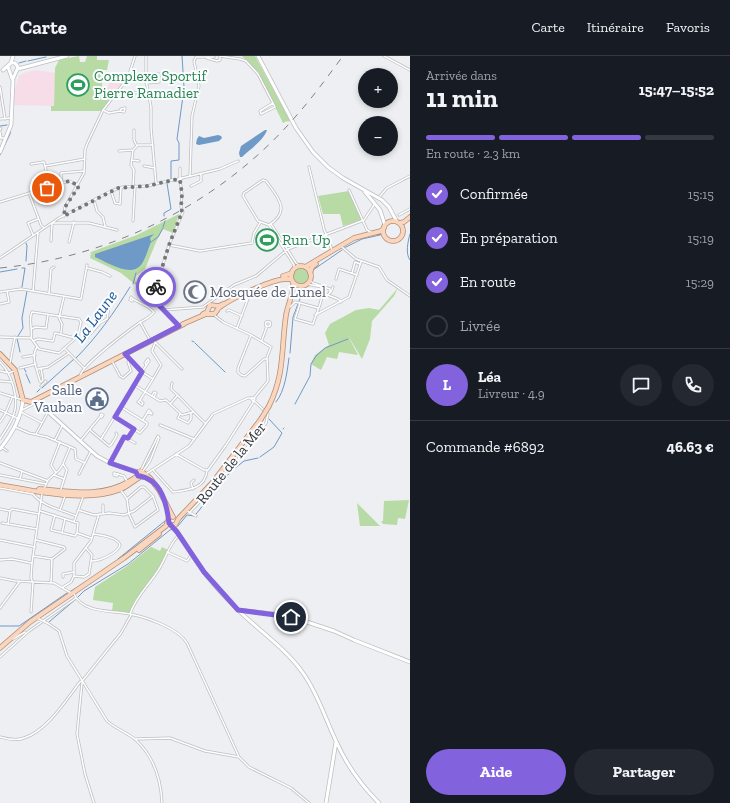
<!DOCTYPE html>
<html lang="fr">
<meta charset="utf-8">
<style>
body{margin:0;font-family:"Zilla Slab",serif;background:#242831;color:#f1f3f6;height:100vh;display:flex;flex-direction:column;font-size:15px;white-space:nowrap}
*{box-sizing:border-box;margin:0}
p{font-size:13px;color:#9ea1a6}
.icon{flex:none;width:22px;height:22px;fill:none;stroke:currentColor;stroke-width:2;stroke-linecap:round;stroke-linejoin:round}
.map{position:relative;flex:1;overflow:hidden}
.side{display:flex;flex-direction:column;background:#171b24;width:320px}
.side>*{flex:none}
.fabs{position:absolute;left:358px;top:12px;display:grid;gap:8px}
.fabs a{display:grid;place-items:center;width:40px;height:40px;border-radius:50%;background:#171b24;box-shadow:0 2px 6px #0003;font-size:20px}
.pin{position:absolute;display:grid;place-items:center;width:34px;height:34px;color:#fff;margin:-17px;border:2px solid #fff;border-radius:50%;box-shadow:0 1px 4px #0007}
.courier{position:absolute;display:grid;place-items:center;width:40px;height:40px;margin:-20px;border:3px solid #8262dd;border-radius:50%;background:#fff;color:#222;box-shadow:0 1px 5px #0007}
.head em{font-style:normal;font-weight:800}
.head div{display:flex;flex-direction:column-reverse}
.head{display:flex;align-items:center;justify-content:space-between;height:68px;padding:0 16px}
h1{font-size:26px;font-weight:800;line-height:30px}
.bar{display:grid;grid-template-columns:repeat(4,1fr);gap:6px 4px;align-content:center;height:48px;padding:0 16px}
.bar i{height:5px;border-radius:3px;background:#363941}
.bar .active{background:#8262dd}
.bar p{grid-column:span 4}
.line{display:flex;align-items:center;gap:10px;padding:0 16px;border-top:1px solid #363941}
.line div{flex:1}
.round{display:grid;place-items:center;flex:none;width:42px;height:42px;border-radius:21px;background:#242831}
ol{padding:0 16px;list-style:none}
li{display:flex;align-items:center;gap:12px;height:44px}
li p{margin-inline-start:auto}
li .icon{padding:4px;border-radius:50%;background:#8262dd;color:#fff;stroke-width:4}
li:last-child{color:#9ea1a6}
li i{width:22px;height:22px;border:2px solid #363941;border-radius:50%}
.cta{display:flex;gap:8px;margin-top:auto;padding:8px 16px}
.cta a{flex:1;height:46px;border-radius:24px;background:#8262dd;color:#fff;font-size:16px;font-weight:800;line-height:46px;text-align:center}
.cta a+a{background:#242831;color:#f1f3f6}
header{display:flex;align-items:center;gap:24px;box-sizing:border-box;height:56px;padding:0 20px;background:#171b24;border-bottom:1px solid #363941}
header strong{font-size:19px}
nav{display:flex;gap:22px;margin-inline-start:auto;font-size:14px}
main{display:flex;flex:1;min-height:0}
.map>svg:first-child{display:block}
</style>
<header>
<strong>Carte</strong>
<nav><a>Carte</a><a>Itinéraire</a><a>Favoris</a></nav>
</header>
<main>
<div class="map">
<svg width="410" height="747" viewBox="0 0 410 747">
<rect width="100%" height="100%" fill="#edeff2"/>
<path fill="#f6dde7" d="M36 14 55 17 54 50 14 49 15 33 19 20 24 17Z
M116 21 124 25 115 36H111L110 40 104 34 109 30 107 22Z"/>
<path fill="#b8daa5" d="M79 0 80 6H85L87 0H97V4H109L107 14H102V33L111 41 101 55H51V50H54L55 12 59 4Z
M242 0H255L290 64 288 66 287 65 283 67 258 16Z
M349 135 362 162 361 164 343 170 340 158H323L318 140Z
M179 158 173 177 163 173 156 186 145 213 136 220 135 225 137 227V230L121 217 90 202 91 196 137 179Z
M292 220a9 9 0 1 1 18 0a9 9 0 1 1-18 0Z
M398 232 394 240 372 265 370 283 362 303 347 278 358 299 339 296 337 303 327 301 321 314 311 308 315 299 329 289 325 277 330 268 356 254 369 252 379 254Z
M409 444 405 463 398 462 397 469 383 468 381 465H383L384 445Z
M357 447 380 470H360Z
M151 491 160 495 162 491 168 494C157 516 143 536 130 557L112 555 113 547 93 544 95 531 127 510Z"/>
<path fill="#6f99c6" d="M265 74H267C264 84 249 94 242 101H240L239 97 241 90Z
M218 79 221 80 222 82 219 85 199 89 196 88 197 83 199 80 204 82Z
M154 178 150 182 151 186C148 193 145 205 140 210 130 221 106 206 95 201V198Z"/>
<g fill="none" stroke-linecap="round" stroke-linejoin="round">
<path stroke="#6f99c6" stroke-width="1" d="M182 0 184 31
M28 5 46 1
M19 7 26 5
M0 70 7 69
M0 99 10 78 11 71
M171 123V105L179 104V87L177 83 184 33
M164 160V157L171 153 167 127
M271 170 285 193
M163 171 165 165
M410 178C408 185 405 198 410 204
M151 186 158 181 163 172
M344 192 362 183 380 179
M287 196 294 208
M26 205 27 190 26 187
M0 216 17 213
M312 224 313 214 342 194
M133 228 136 217
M22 231 25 212H22
M143 236 150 243
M299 245 306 231
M18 280 23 272 22 262 27 235
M17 282 20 296
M192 285 194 286
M195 287 225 316
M290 297 293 261 298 248
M76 302C97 281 114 257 130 231
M24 312 26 316
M26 318 30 327
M42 332 74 303
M37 336 40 333
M276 346C285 335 287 316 289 302
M295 348 310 320 311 308 316 300 325 292 348 283
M283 373 284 372
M260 401 274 391 282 377 269 363
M143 412 153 391
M234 413 244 405 258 402
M196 458 232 414
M178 470 187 459 194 460
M118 503 165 465
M71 535 83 528
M77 542 84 535 128 508 170 474 173 473
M49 566 76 543
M0 570H19L67 537"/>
<g stroke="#bdbfc1" stroke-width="3">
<path id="street" d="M146 0V24L151 51V72L156 127
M220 0 240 3 246 5 258 18 275 51 261 58 260 55 273 47
M384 0 410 14
M207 2 217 5 220 4V0
M146 18H159V26L146 27
M0 31 5 63
M114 40 116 41 147 34
M103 54 109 57 120 55 121 53 125 52 124 56 120 55
M0 63 10 62
M0 74 1 72
M134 74V84L137 90
M0 76 1 82
M0 82H6
M119 95 133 94 138 89H153
M132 104 139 105
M31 108 44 106 50 131
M45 110 85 103
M144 110 155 112
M309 111 324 173 332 194
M180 112V122
M190 120 192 60 199 30 194 5 196 1H214
M178 123 220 113 238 105
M263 124 266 125C277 140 292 155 269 169L258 165 243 140 244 137Z
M61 127V117L84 115
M133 130 134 114 131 109 133 94
M191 130 201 125V118
M47 132 49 138 54 137
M349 134 367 174 372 177
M111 135 115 147 120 148 121 132
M29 137 41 169 44 172
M380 140 387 132 410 120
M94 144 97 155 103 161 105 170
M0 146 69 125 78 129
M399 159 410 153
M64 160 65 151 84 117 85 94 87 88 103 54 128 22 135 0
M364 164 374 149
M133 165 135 130
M53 167H89L117 174
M271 168 296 207 300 210
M269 169 294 209V213
M33 179 28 167 38 163
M51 185 52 168
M69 186 74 166
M169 189 200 195 252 187 254 177 260 167
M342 191 356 203 379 211 387 224 410 240
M0 202 59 162 111 135 123 131 147 130 172 124H180L183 122
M87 212 102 216 110 220
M352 217 355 206 360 208
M336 223 339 213 357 219
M310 224 313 227 330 233V237L327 239
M307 228 322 231 325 238
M33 235 38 177
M0 236 21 233 81 243 87 209
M331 236 333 231
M49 237 51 213 54 211
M322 240 325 238 338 243 341 246
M0 248 9 246 7 235
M290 251 295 246 300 247
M318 252 300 247 295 263 313 268C316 257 325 242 321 231
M164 254 203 251 234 229 256 220 288 193 364 164
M227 255 229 254 242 260
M32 256 79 263 81 266 78 280 59 297 39 293 31 282C33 272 28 265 32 256Z
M214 259 223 266 251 279 271 291 267 301 268 325 254 342
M315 259 349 241 361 206
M265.5 268a2.5 2.5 0 1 1 5 0a2.5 2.5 0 1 1-5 0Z
M140 266 150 284
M179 270 154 245 153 241 169 189 183 156 181 151 182 138 180 124
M237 272 249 240V236
M31 273 36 271 46 272 48 259
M61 277 62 268 59 262 64 240
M251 279 238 312V316L241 319 245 320 264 303H267
M78 280 84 285 100 267 107 263 109 250
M0 281 31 282
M262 284 267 270
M33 285 38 283 53 285 55 277 75 282
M155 286 182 313
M37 291C30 300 38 316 40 325L41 326 43 324 41 312
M64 292 84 312
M23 301 35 299
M112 305 120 320 123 322 131 315 128 306 130 304
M0 306C12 318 19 342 14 358 11 367 5 375 0 383
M10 307 15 281
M20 312 36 308
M38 313 48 311 69 297
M0 315 9 317 14 315
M80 320C82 309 128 275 139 267 144 264 151 261 154 256L148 251 133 243 132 245 130 244 131 241 133 243
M153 323 161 309 152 295 155 287
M0 325 11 326
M172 327 171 333C183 344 193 356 205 367
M134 329 160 345 166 344 182 359 193 356
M41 330 46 325
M0 337 23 344
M152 340 154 336 156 337 154 341
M253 342 255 343 253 345 251 343Z
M140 344 153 323 142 316 149 305 148 303 145 307 146 309
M140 344 143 347 142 349 138 346Z
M170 348 178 339
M0 354 19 363
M22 354 34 348 33 345
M6 356 12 342
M21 356 42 367
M180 358 178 362 188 367 191 363V357
M115 361 140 377 147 369V367L121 351
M143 364 149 354 152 358 148 357
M0 366 6 357
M160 369 194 383
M15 371 29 377 47 381 75 393 76 403 85 407
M90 374 109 390 111 389 117 379 116 377
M36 378 48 356
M128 382 134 373
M101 383 142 316 126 300
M55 384 62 370
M81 384 100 361H102L103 359 101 358 100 361
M1 391 7 395
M176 398 204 414H208L226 389 254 345
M0 407 48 425
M110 407 124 381 135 387
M141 414 158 380 159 382 150 405 143 415
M153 414 173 436C188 434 205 433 207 415
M56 417 51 409 60 386
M79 418 91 395
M118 418 114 417V419L117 420 118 418 124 420 127 425
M146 418 189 390 213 358 248 342H252
M0 419 46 428
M54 419 64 423
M20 423 22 415
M0 432 33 438C42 450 62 454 76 460
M44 433 48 424 59 414 63 408 70 391
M61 433 67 414 63 408
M120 433 127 443 129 458 135 471 158 454 153 440 144 431H141L127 443
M193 433 191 427 194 424
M0 453 10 455 12 453 39 458
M60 454 65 440
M78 454 94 459 109 457 124 459 134 455 153 440
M40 455 78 467 77 477 91 482
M187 455 196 460
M190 456 229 415 266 367 268 358 254 345
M103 457V449
M55 459 51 474 75 480 77 477
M74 466 83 441
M2 467 37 473
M8 468 10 455
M62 477 65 463
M0 484 35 491
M167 496 187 505 192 498
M33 500 52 503 65 493 64 491 36 484
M0 504 12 503 31 507
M92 505C100 505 118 497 120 489 117 481 102 479 93 478
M74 520 84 521 89 518 92 499 86 492
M63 521V518L74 516
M0 522 15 525 54 527 71 537
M51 527 52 503
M63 531 71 526 74 520V507L91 485 99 458
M74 538C83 558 113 554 130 558 146 561 178 572 187 587L239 701 249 711 291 732 309 747
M0 552 20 525
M31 556 33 527 31 522 32 507 42 437
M130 558C135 542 148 530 157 516 166 504 168 489 179 479
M37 562 49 568 59 575 67 600 107 665C116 673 128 677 136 684 154 701 161 724 162 747
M13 583 25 576
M0 601 29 575 76 542
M82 627 77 678 85 718 94 747
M0 681C7 683 17 685 24 682 47 675 66 644 80 626L83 624 121 577 131 559
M136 683 170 682 205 695 239 701"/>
</g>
<g stroke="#bdbfc1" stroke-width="4.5">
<path id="secondary" d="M258 0 296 72 313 96 328 111 343 122 382 144 389 151 397 166
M11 7H15L18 11 13 23
M18 13 67 0
M3 14 11 7 13 0
M0 96 11 69 13 25 8 11
M365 136 380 154 385 169
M36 345 97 400 110 407 138 416
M0 393C12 378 21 363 23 344
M173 470C183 482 190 497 200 510 209 524 221 537 233 549 256 573 284 590 303 617 318 638 325 662 336 685 346 708 362 730 379 747
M238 554 284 559 301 564 334 575 354 584 410 606
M326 747 336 686"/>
</g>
<g stroke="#b38d74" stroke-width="5.5">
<path id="primary" d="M383 175a10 10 0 1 1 20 0a10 10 0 1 1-20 0Z
M400 167 404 166 410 161
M291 220a10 10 0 1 1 20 0a10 10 0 1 1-20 0Z
M305 211 354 182 381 175 384 172
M310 217 312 211 316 208
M283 220 292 217
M203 258 207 256 210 249 219 250 223 248
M183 268 206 258H214C217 256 217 253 220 251 231 243 280 218 292 224
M0 298 15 314 23 344 31 346 184 268
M269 350C285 317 281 294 286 259 288 248 294 237 293 226
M153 426 145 421 138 420V416L141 415 150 422 159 434 173 461
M0 429C35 435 85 447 119 434 127 431 133 425 140 421
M39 433C70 435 100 442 128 426 132 423 135 423 138 419
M168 466 171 469H175L179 462 213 426 261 363
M139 494 159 478
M0 592 30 566 124 502 166 470 169 462 168 454"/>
</g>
<use href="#street" stroke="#fff" stroke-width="1.5"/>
<use href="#secondary" stroke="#fff" stroke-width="3"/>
<use href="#primary" stroke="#fad6bf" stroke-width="4"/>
<path stroke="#818284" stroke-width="1" stroke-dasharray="7 7" stroke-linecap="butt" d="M0 212C113 201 222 146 296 60 313 41 328 20 343 0"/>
<g stroke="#b38d74" stroke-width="5.5" stroke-linecap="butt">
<path id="primary-bridge" d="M261 363 269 350"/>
</g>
<use href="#primary-bridge" stroke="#fad6bf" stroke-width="4"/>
</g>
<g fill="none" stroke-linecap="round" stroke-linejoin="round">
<path stroke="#767779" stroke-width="4" stroke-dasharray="0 7.2" d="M47 132 69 125 79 130 65 151 64 160 118 132 147 130 178 123 180 124 182 138 181 151 182 156 169 189 156 231"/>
<path stroke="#8262dd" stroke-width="5" d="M156 231 153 243 179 270 125 298 142 316 115 361 134 373 128 382 124 381 110 407 136 416 138 420C162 422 167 450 169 467L177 476 204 516 238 554 291 561"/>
</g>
<defs>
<g id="stadium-ring" transform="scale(1.15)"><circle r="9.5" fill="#fbfcff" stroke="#2e9e5b" stroke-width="1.5"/><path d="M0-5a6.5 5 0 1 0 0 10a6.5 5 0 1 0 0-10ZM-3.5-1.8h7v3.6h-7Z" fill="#2e9e5b"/></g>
<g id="mosque-ring" transform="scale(1.15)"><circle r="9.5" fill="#fbfcff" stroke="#6b7280" stroke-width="1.5"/><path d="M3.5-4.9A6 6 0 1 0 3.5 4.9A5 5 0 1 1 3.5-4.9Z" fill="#6b7280"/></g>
<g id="civic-ring" transform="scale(1.15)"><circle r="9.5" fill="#fbfcff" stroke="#5c6f8a" stroke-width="1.5"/><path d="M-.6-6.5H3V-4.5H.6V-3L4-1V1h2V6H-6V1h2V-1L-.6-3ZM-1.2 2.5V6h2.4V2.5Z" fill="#5c6f8a"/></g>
</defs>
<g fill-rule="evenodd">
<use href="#stadium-ring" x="78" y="29"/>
<use href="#stadium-ring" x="267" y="184"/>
<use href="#mosque-ring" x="195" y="236"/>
<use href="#civic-ring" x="97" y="343"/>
</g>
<g text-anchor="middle" stroke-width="4" stroke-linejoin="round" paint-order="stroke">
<g font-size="15" fill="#27864d" stroke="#fbfcff" text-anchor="start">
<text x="94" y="25">Complexe Sportif<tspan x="94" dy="17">Pierre Ramadier</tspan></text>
<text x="282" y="189">Run Up</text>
</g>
<g font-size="15" fill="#5b616d" stroke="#fbfcff" text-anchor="start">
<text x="210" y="241">Mosquée de Lunel</text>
</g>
<g font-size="15" fill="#4e5e75" stroke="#fbfcff" text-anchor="end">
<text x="82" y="339">Salle<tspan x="82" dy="17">Vauban</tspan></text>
</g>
<g font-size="15" fill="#363738" stroke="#fbfcff">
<text transform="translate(231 407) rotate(-51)" y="5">Route de la Mer</text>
</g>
<g font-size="16" font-style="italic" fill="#1a558f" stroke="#fbfcff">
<text transform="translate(95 260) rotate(-53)" y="6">La Laune</text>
</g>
</g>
</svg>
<div class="fabs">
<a>+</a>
<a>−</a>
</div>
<div class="pin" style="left:47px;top:132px;background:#ea580c"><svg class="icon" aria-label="bag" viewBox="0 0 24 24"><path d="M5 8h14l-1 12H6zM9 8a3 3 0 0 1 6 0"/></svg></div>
<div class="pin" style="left:291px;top:561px;background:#1f2937"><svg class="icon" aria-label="home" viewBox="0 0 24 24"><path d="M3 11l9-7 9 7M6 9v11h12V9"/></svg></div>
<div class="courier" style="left:156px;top:231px"><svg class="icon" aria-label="bike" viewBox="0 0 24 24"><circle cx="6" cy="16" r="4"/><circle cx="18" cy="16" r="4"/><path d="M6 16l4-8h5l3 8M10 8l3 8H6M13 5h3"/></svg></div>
</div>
<section class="side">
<div class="head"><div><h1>11 min</h1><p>Arrivée dans</p></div><em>15:47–15:52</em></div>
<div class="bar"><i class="active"></i><i class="active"></i><i class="active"></i><i></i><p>En route · 2.3 km</p></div>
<ol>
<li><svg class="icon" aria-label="check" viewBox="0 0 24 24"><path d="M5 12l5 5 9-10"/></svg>Confirmée<p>15:15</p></li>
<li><svg class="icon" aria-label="check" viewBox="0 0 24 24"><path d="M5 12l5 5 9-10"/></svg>En préparation<p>15:19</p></li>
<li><svg class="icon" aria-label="check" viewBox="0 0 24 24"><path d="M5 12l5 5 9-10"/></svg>En route<p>15:29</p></li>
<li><i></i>Livrée</li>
</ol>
<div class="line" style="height:72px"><b class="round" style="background:#8262dd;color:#fff">L</b><div><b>Léa</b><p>Livreur · 4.9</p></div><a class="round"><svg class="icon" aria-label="chat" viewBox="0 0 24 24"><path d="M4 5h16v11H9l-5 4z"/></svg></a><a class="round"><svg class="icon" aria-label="phone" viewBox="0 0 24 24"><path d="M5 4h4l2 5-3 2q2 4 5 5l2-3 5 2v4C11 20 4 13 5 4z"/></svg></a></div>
<div class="line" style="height:52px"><div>Commande #6892</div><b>46.63 €</b></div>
<div class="cta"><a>Aide</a><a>Partager</a></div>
</section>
</main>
